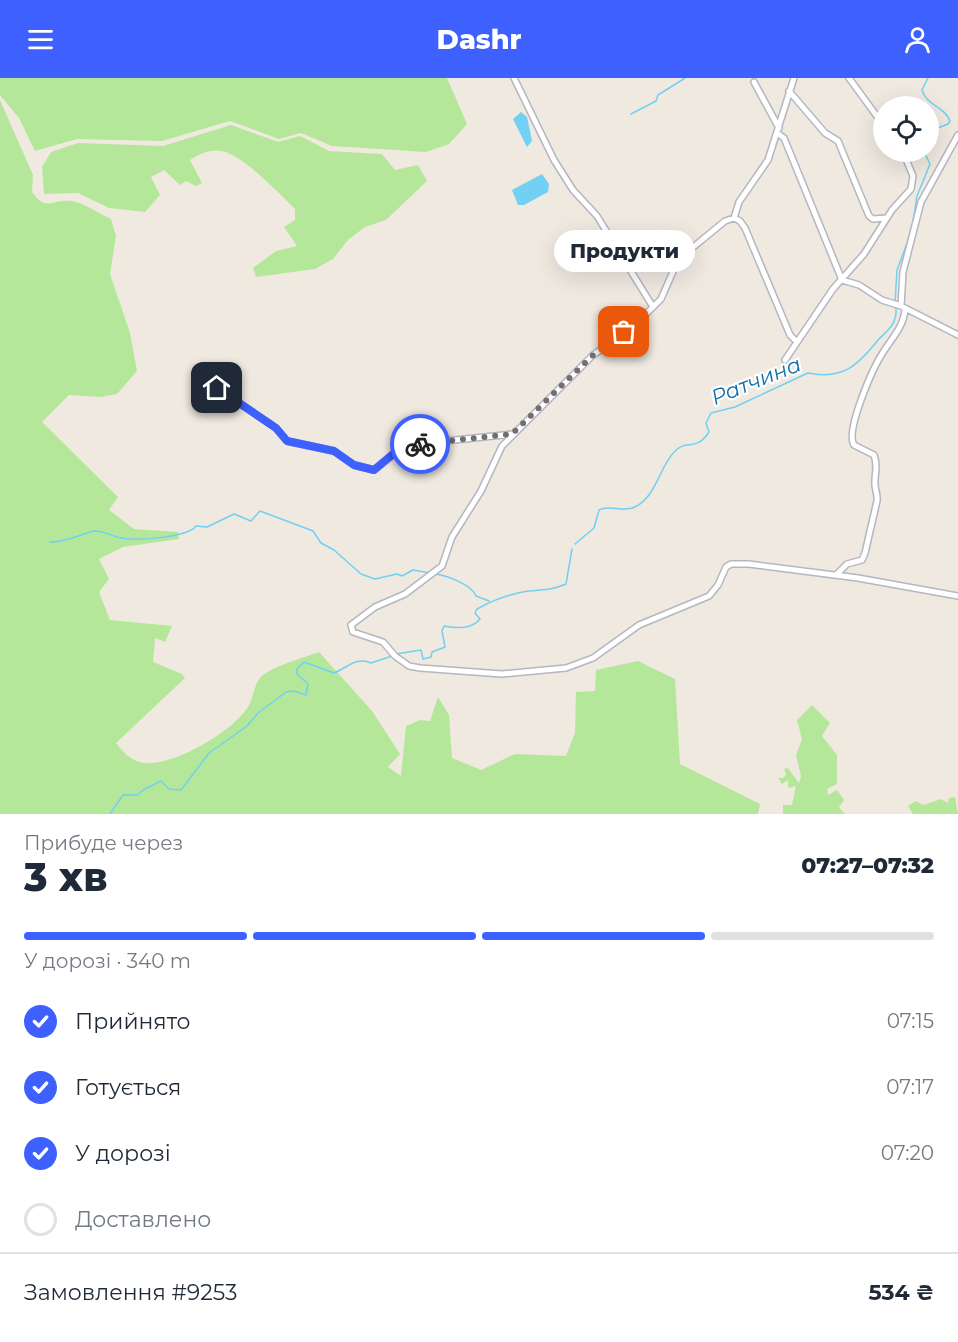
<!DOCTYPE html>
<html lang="uk">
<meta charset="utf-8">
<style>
body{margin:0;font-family:Montserrat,sans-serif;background:#f6f6f7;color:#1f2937;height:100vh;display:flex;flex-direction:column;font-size:22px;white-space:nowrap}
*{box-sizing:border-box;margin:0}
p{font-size:20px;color:#747a83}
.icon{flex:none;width:33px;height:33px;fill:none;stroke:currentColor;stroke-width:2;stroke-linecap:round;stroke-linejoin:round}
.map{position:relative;height:736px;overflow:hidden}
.details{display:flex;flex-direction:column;background:#fff;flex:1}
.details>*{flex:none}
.tools{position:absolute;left:873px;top:18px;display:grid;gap:12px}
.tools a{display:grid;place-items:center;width:66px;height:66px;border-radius:50%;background:#fff;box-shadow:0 6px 24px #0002;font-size:30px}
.pin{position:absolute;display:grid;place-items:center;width:51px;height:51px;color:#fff;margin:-26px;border-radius:12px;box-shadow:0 3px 9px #0006}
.courier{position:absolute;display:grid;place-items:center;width:60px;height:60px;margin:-30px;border:4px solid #3d60ff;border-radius:50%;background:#fff;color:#222;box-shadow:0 2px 8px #0007}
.bubble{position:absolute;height:42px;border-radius:21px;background:#fff;box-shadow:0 6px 24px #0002;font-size:20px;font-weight:800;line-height:42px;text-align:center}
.overview em{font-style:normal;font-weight:800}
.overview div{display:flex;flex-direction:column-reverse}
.overview{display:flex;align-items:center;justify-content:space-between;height:102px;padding:0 24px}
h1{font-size:39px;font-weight:800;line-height:45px}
.bar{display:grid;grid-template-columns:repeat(4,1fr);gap:9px 6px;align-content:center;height:72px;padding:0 24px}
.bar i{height:8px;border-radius:4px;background:#e0e1e3}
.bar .current{background:#3d60ff}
.bar p{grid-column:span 4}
.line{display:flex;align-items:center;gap:15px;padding:0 24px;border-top:2px solid #e0e1e3}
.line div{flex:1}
ol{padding:0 24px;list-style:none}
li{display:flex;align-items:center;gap:18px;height:66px}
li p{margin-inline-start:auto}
li .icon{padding:6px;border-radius:50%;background:#3d60ff;color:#fff;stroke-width:4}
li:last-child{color:#747a83}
li i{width:33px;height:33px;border:3px solid #e0e1e3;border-radius:50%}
header{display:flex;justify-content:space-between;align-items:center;height:78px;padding:0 24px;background:#3d60ff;color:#fff;font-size:27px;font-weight:800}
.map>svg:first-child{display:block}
</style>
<header><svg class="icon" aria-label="menu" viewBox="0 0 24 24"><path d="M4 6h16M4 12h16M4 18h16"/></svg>Dashr<svg class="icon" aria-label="person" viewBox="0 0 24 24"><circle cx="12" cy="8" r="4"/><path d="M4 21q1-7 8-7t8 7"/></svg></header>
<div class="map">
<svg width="958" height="736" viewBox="0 0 958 736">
<rect width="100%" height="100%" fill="#efe9e0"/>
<path fill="#b5e79b" d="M0 0H447L467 46 449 66 426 74 332 68 301 55 279 61 230 43 162 63 77 61 35 73 19 40 0 17Z
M0 22 33 97 32 114C46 134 52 121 71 123 83 124 99 136 111 141L116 158 110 196 130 255 137 293 117 316 101 319 69 317 42 344 118 419 109 432 134 451 178 454 179 461 123 469 99 481 109 501 99 514 110 542 172 548 165 564 155 560 153 584 182 596 185 600 116 665C124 675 132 684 145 685 174 688 232 654 248 629 253 621 254 607 260 600 271 588 304 580 319 574L372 633 400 676 388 689 401 698 406 648 420 642 430 643 438 619 449 637 452 680 481 692 515 676 566 678 575 655 576 614 595 613 596 592 638 583 675 601 680 686 760 726 758 736H0Z
M231 47 278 64 300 58 329 73 382 76 395 92 418 87 427 103 386 142 365 149 348 162 333 181 315 191 256 199 253 190 276 173 297 168 284 149 295 142V131C281 117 241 75 221 73 209 71 200 76 190 82L202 105 196 108 186 103 180 107 164 92 151 99 160 117 145 134 109 130 78 115 44 116 42 89 51 74 78 65 163 68Z
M812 627 830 645 822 658 837 677V706L827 711 828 717 837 712 844 722 839 729 845 736H783V727H792L796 708 788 710V702L782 706 778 700H783L786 697 784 691 788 690 799 705 801 698 796 677 802 661 797 642Z
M955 719 958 736H913L908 728 916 723 923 727 941 721 948 725 949 720Z"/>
<path fill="#71d0f3" d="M521 34 527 39 532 63 527 69 513 41Z
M542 96 549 106 548 114 524 127H518L512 112Z"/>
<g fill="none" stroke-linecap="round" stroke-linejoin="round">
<path stroke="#71d0f3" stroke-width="1.5" d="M928 0 922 12C926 27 945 29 950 43L948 46 928 54
M631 36 656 23 658 17 685 0
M913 144 917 118 930 86 924 74
M895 225 897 192 909 160
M50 464C67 464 78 457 94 453 102 452 112 458 121 460 135 463 187 460 196 448L207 449 234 436 251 443 260 433 313 453 321 465 334 472 361 496 375 501 397 496 402 498 413 492 430 495
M575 466 594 450 599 432C610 426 623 435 635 429 657 418 659 389 675 373 687 361 696 374 709 354L706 345 711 335 735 329 808 295C844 302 858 287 879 261 889 251 897 246 896 230
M436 496C448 498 472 507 476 518L489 523
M396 576 421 572 423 581 431 579 432 574 445 569 442 553 444 548C456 550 471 552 480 541L475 535 477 531C493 522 509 516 528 513 542 512 553 512 566 506L572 471
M110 736 123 717H138L143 712 161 703 169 711 181 712 209 675 247 648 258 635 286 614 294 613 306 617 308 606 297 596V591L304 584 334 595C347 590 357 578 371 585L392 578"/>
<g stroke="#b4b6c1" stroke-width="8">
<path id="minor" d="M514 0 554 82 573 112 597 138 653 229
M794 0 768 82 739 124 734 140 725 143 686 175 675 189 661 221 640 242 592 278 502 368 481 413 452 459 442 488 405 516 375 529 351 547 353 554 383 564 395 578 409 588 420 590 502 596 566 590 593 580 639 547 709 518 718 507 726 489 731 486H749L858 500 958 518
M849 0 884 48
M754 4 779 50
M789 13 825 55 838 63 869 138 873 141 887 140
M777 55 784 60 842 202 859 207 882 222 901 228 958 257
M734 140 740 143 745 150 790 257 797 264
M901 228 903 194 921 124 958 57
M785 282 833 211 864 176 892 132 911 111 913 98 903 74
M217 310 276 350 287 363 334 373 354 387 374 392 393 377 417 366 512 356
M836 497 847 486 862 482 865 475 877 423C878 416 874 410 875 403 875 393 878 387 874 377L854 367C845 353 873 290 882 276 891 261 904 249 905 231"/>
</g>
<use href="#minor" stroke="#fff" stroke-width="5"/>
</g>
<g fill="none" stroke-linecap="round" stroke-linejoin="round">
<path stroke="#726f6c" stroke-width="6" stroke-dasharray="0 10.8" d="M420 366 512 356 592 278 624 254"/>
<path stroke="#3d60ff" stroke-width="8" d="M217 310 276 350 287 363 334 373 354 387 374 392 393 376 420 366"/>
</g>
<g text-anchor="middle" stroke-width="4.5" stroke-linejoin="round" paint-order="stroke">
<g font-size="21" font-style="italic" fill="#096fa6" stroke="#fff">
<text transform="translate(756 303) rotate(-22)" y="7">Ратчина</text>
</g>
</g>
</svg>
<div class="tools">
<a><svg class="icon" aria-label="locate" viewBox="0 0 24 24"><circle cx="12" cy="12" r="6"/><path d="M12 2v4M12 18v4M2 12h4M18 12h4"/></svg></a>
</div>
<div class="pin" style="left:624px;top:254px;background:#ea580c"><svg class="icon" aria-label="bag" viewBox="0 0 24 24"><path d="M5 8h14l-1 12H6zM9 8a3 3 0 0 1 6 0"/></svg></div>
<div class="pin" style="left:217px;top:310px;background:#1f2937"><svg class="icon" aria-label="home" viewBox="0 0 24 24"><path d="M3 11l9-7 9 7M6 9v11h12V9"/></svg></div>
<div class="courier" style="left:420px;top:366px"><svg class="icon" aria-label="bike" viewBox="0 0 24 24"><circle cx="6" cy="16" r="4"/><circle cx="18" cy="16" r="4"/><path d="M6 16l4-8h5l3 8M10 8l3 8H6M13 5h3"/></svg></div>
<div class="bubble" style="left:554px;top:152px;width:141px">Продукти</div>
</div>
<section class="details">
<div class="overview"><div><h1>3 хв</h1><p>Прибуде через</p></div><em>07:27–07:32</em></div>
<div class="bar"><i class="current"></i><i class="current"></i><i class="current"></i><i></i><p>У дорозі · 340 m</p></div>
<ol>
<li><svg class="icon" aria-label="check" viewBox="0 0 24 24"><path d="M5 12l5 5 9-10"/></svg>Прийнято<p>07:15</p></li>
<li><svg class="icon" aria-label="check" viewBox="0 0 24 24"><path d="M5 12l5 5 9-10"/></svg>Готується<p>07:17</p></li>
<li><svg class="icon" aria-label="check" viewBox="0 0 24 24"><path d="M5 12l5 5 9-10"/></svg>У дорозі<p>07:20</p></li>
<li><i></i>Доставлено</li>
</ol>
<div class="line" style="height:78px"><div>Замовлення #9253</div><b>534 ₴</b></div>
</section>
